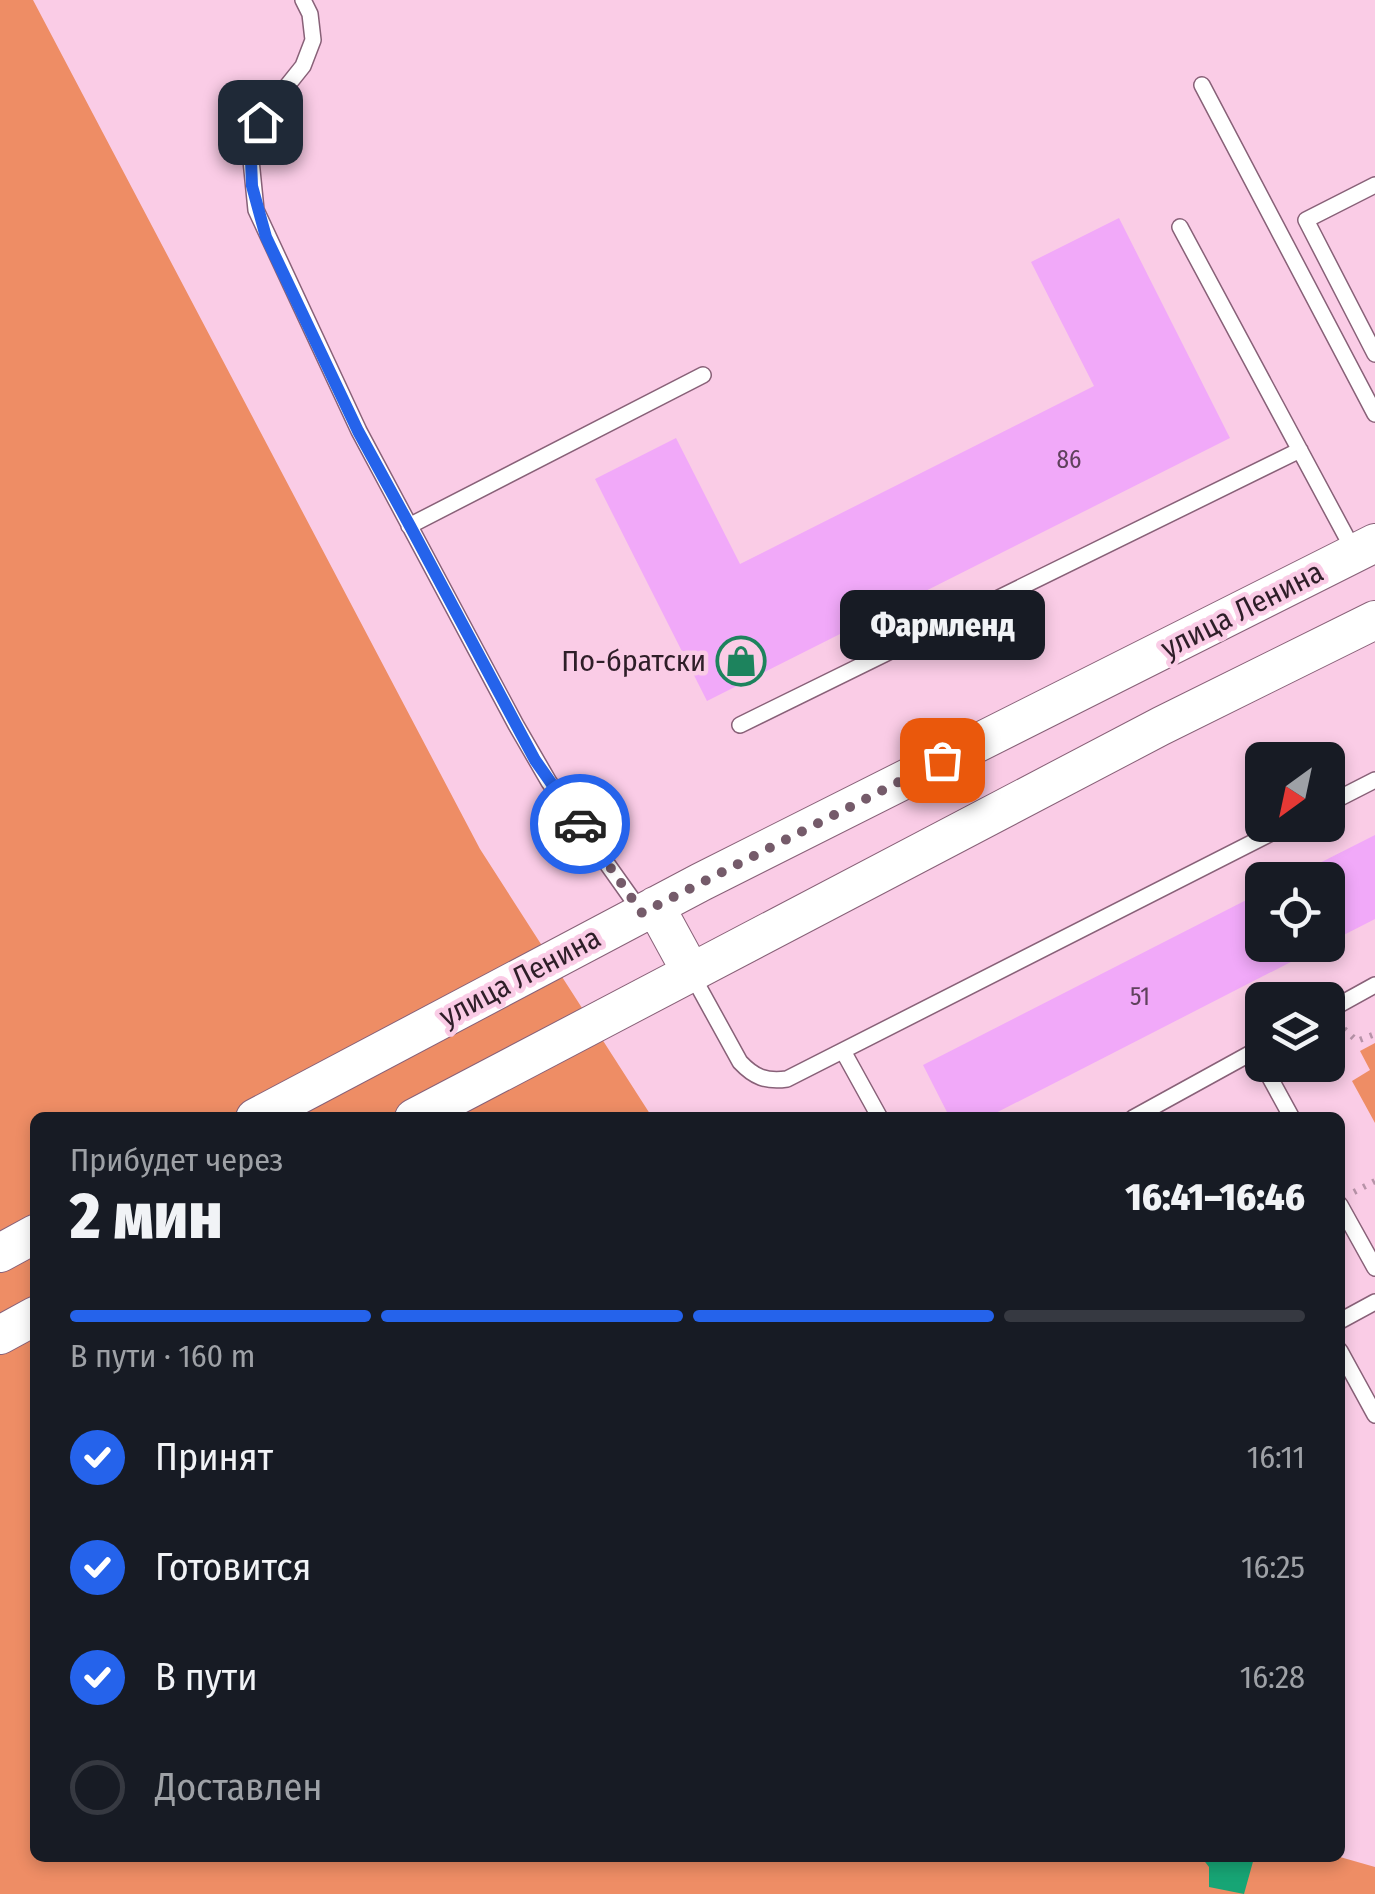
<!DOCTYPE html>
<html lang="ru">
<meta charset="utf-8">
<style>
body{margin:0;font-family:"Fira Sans Condensed",sans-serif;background:#20242c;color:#f1f3f6;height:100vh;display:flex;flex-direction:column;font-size:38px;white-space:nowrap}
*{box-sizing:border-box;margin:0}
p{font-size:32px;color:#9ea1a6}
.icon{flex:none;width:55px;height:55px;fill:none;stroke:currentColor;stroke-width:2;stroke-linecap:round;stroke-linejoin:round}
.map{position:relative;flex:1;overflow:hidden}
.side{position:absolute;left:30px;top:1112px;width:1315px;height:750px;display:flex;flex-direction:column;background:#171b24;border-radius:15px;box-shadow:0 5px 15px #0003}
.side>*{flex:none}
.needle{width:65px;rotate:213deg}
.controls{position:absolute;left:1245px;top:742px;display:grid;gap:20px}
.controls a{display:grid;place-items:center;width:100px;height:100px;border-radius:15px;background:#171b24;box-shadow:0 5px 15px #0003;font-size:50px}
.pin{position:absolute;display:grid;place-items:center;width:85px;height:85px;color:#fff;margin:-42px;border-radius:20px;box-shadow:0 5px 15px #0006}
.courier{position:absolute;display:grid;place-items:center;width:100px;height:100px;margin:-50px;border:8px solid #2563eb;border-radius:50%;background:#fff;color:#222;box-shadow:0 2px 12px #0007}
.bubble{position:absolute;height:70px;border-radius:15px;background:#171b24;box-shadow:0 5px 15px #0003;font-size:32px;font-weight:800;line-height:70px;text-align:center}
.summary em{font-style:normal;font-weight:800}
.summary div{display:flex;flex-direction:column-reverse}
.summary{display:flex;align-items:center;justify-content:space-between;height:170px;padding:0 40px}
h1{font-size:65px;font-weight:800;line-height:75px}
.bar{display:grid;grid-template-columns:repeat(4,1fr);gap:15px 10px;align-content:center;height:120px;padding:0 40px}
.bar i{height:12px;border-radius:8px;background:#363941}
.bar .on{background:#2563eb}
.bar p{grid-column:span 4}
ol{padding:0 40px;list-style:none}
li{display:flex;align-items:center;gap:30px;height:110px}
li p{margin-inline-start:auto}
li .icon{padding:10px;border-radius:50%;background:#2563eb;color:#fff;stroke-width:4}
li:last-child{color:#9ea1a6}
li i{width:55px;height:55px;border:5px solid #363941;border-radius:50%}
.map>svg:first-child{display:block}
</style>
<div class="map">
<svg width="1375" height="1894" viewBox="0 0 1375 1894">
<rect width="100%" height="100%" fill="#facce6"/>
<path fill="#ee8d65" d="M0 0H33L480 849 652 1117 35 1118V1858L1340 1857 1375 1867V1894H0Z
M1375 1043V1123L1352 1081 1370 1070 1360 1051Z"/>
<path fill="#17a575" d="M1202 1858H1254L1244 1894 1209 1887V1867Z"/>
<path fill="#f1a9f9" d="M1119 218 1230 438 707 701 595 479 676 438 740 564 1094 386 1031 262Z
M1375 835V919L1328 943V880H1286Z
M1262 892V945H1324L986 1118H950L923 1065Z"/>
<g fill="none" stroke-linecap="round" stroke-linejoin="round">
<g stroke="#886178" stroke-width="18">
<path id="service" d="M303 0 310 14 313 40 303 66 259 121 251 160 256 210 359 431 516 725 549 782 642 913
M1202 85 1375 414
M1375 185 1306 220 1375 354
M1180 227 1355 553
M409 526 703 375
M740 725 1300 450
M1328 804 1375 780
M691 973 740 1062C754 1077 766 1082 787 1079L1287 825
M1328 1011 1375 985
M843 1051 880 1118
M1263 1065 1292 1118
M1133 1118 1262 1047
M1340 1205 1375 1268
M1340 1321 1375 1302
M1340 1351 1375 1415"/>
</g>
<g stroke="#886178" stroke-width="40">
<path id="tertiary" d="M655 906 691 972
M255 1118 701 882 1375 543
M414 1118 1161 726 1375 620
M0 1253 35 1234
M0 1335 35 1316"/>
</g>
<path stroke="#b793a8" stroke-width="6" stroke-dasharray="2.5 8" stroke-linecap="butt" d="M1344 1029 1357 1041 1375 1034
M1354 1192 1375 1181"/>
<use href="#service" stroke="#fff" stroke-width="15"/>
<use href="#tertiary" stroke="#fff" stroke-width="38"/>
</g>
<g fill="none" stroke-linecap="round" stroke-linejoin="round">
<path stroke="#755b6a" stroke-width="10" stroke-dasharray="0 18" d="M580 824 642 913 942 760"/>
<path stroke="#2563eb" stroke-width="12" d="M260 122 251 160 252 186 266 237 358 431 410 526 535 760 580 824"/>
</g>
<defs>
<g id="shop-ring" transform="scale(2.5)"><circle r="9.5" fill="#facce6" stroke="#1d835d" stroke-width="1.5"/><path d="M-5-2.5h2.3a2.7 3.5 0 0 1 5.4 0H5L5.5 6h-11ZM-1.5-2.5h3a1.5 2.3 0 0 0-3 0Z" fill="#1d835d"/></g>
</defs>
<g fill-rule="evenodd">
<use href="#shop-ring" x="741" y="661"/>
</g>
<g text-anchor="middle" stroke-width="9" stroke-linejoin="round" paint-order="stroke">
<g font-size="25" fill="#5f415c">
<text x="1069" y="468">86</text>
<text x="1140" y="1005">51</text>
</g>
<g font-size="30" fill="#2e1e28" stroke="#facce6">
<text transform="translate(1242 610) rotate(-27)" y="10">улица Ленина</text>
<text transform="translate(520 977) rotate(-28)" y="10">улица Ленина</text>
</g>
<g font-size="30" fill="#2e1e28" stroke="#facce6" text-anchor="end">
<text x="706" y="671">По-братски</text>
</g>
</g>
</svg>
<div class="controls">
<a><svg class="needle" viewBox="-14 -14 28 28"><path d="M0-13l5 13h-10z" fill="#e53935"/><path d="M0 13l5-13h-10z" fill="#9ea1a6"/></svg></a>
<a><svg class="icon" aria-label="locate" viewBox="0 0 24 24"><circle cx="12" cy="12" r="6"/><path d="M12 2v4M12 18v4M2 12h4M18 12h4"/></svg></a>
<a><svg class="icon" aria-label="layers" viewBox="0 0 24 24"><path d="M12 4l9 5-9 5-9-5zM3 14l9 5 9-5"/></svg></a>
</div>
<div class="pin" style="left:942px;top:760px;background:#ea580c"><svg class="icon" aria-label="bag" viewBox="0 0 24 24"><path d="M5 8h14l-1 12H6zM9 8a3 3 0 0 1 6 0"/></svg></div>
<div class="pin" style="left:260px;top:122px;background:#1f2937"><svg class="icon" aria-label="home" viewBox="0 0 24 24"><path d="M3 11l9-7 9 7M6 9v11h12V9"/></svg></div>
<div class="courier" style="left:580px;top:824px"><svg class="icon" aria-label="car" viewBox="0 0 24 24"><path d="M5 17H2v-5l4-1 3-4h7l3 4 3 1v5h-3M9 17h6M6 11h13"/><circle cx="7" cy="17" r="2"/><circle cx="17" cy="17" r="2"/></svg></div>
<div class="bubble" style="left:840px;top:590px;width:205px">Фармленд</div>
<section class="side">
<div class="summary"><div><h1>2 мин</h1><p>Прибудет через</p></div><em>16:41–16:46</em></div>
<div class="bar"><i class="on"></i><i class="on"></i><i class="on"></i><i></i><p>В пути · 160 m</p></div>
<ol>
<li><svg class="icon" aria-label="check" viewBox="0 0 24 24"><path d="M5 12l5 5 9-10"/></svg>Принят<p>16:11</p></li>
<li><svg class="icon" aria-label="check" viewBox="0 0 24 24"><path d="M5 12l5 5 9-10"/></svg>Готовится<p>16:25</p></li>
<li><svg class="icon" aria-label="check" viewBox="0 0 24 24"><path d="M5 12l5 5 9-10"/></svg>В пути<p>16:28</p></li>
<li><i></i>Доставлен</li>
</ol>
</section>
</div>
